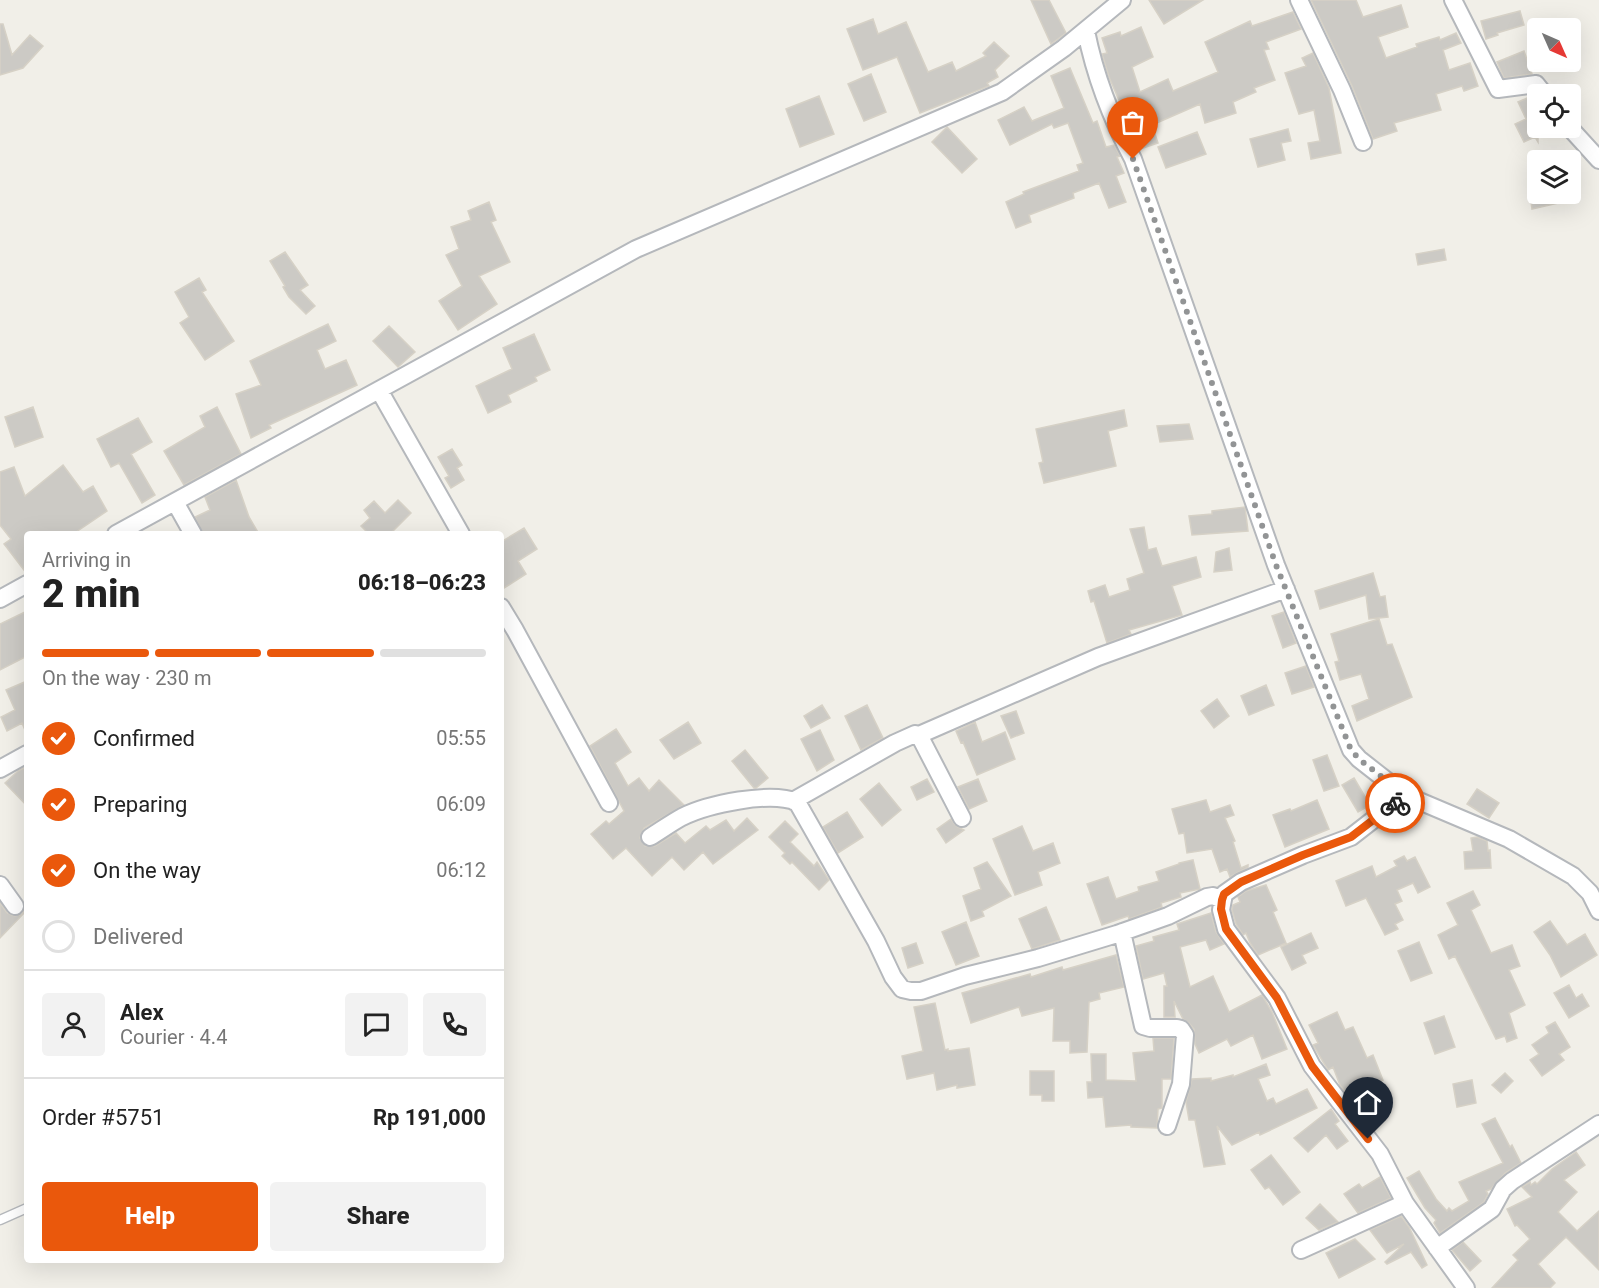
<!DOCTYPE html>
<meta charset="utf-8">
<style>
body{margin:0;font-family:Roboto,sans-serif;background:#f2f2f2;color:#222;height:100vh;display:flex;flex-direction:column;font-size:22px;white-space:nowrap}
*{box-sizing:border-box;margin:0}
p{font-size:20px;color:#767676}
.icon{flex:none;width:33px;height:33px;fill:none;stroke:currentColor;stroke-width:2;stroke-linecap:round;stroke-linejoin:round}
.map{position:relative;flex:1;overflow:hidden}
.drawer{position:absolute;left:24px;top:531px;width:480px;height:732px;display:flex;flex-direction:column;background:#fff;border-radius:6px;box-shadow:0 6px 24px #0002}
.drawer>*{flex:none}
.needle{width:39px;rotate:135deg}
.controls{position:absolute;left:1527px;top:18px;display:grid;gap:12px}
.controls a{display:grid;place-items:center;width:54px;height:54px;border-radius:6px;background:#fff;box-shadow:0 6px 24px #0002;font-size:30px}
.pin{position:absolute;display:grid;place-items:center;width:51px;height:51px;color:#fff;margin:-62px -26px;border-radius:50% 50% 50% 0;rotate:-45deg;box-shadow:0 0 6px #0007}
.pin .icon{rotate:45deg}
.courier{position:absolute;display:grid;place-items:center;width:60px;height:60px;margin:-30px;border:4px solid #ea580c;border-radius:50%;background:#fff;color:#222;box-shadow:0 2px 8px #0007}
.overview em{font-style:normal;font-weight:800}
.overview div{display:flex;flex-direction:column-reverse}
.overview{display:flex;align-items:center;justify-content:space-between;height:102px;padding:0 18px}
h1{font-size:39px;font-weight:800;line-height:45px}
.bar{display:grid;grid-template-columns:repeat(4,1fr);gap:9px 6px;align-content:center;height:72px;padding:0 18px}
.bar i{height:8px;border-radius:4px;background:#e0e0e0}
.bar .current{background:#ea580c}
.bar p{grid-column:span 4}
.line{display:flex;align-items:center;gap:15px;padding:0 18px;border-top:2px solid #e0e0e0}
.line div{flex:1}
.round{display:grid;place-items:center;flex:none;width:63px;height:63px;border-radius:6px;background:#f2f2f2}
ol{padding:0 18px;list-style:none}
li{display:flex;align-items:center;gap:18px;height:66px}
li p{margin-inline-start:auto}
li .icon{padding:6px;border-radius:50%;background:#ea580c;color:#fff;stroke-width:4}
li:last-child{color:#767676}
li i{width:33px;height:33px;border:3px solid #e0e0e0;border-radius:50%}
.cta{display:flex;gap:12px;margin-top:auto;padding:12px 18px}
.cta a{flex:1;height:69px;border-radius:6px;background:#ea580c;color:#fff;font-size:24px;font-weight:800;line-height:69px;text-align:center}
.cta a+a{background:#f2f2f2;color:#222}
.map>svg:first-child{display:block}
</style>
<div class="map">
<svg width="1599" height="1288" viewBox="0 0 1599 1288">
<rect width="100%" height="100%" fill="#f1efe8"/>
<path fill="#cccac5" stroke="#d6d1c6" stroke-width="1.5" d="M1031 0H1049L1066 33 1051 44Z
M1149 0H1203L1164 24Z
M1311 0H1356L1363 17 1401 5 1408 27 1378 37 1386 58 1417 47 1416 44 1439 37 1440 40 1456 33 1461 43 1443 50 1449 70 1470 63 1478 86 1464 91 1462 86 1436 94 1441 110 1394 123 1397 131 1373 139 1352 86Z
M1520 11 1524 25 1497 33 1498 35 1486 39 1481 21Z
M1293 12 1301 29 1266 42 1269 49 1264 50 1275 80 1254 88 1256 92 1233 102 1236 113 1205 123 1200 104 1152 125 1158 143 1140 149 1109 77 1102 54 1107 53 1102 38 1120 32 1121 36 1141 27 1153 57 1132 67 1140 92 1168 79 1173 91 1218 72 1205 42 1250 21 1252 26Z
M873 19 878 34 906 22 928 72 952 62 956 71 986 56 983 53 994 42 1009 56 995 70 998 77 987 83 989 86 920 113 897 57 863 70 847 29Z
M0 24H3L12 55 30 35 43 46 23 68 0 75Z
M1524 51 1532 74 1504 78 1497 62Z
M1313 53 1329 88 1341 153 1311 159 1308 143 1320 141 1314 110 1299 114 1285 73 1306 66 1302 58Z
M1070 68 1093 123 1097 121 1106 147 1114 145 1120 156 1117 157 1124 173 1116 176 1126 202 1109 208 1099 183 1073 193 1074 198 1029 215 1031 222 1016 228 1006 202 1024 194 1023 192 1079 171 1077 165 1083 163 1068 123 1054 128 1052 124 1010 145 998 120 1024 107 1032 121 1064 108 1051 76Z
M871 74 886 112 864 121 848 84Z
M819 96 834 134 800 147 786 109Z
M1532 96 1538 102V142L1535 137 1524 142 1515 124 1526 119 1518 102Z
M947 127 977 159 962 173 932 142Z
M1288 129 1291 141 1281 143 1285 160 1258 167 1250 139Z
M1197 132 1206 154 1166 168 1158 147Z
M1530 194H1579L1580 198 1532 209Z
M489 202 496 220 491 222 510 262 479 276 497 304 458 330 439 301 462 286 446 255 459 249 451 227 471 220 468 211Z
M1444 249 1446 260 1418 265 1416 254Z
M285 252 308 285 300 290 315 306 306 314 289 297 283 287 285 286 270 261Z
M199 278 206 290 202 292 234 341 205 360 180 323 189 317 175 292Z
M328 324 336 341 317 350 325 369 346 360 357 385 269 425 271 428 251 438 236 394 261 385 250 361Z
M389 326 415 352 398 367 373 341Z
M534 334 550 370 535 377 537 381 508 395 511 402 488 413 476 386 512 369 503 348Z
M33 407 43 437 15 447 5 417Z
M217 407 241 454 184 485 164 451 205 427 200 416Z
M1124 410 1127 426 1108 431 1116 466 1044 483 1039 463 1043 462 1036 429Z
M138 418 152 442 131 454 155 495 142 503 119 463 111 467 97 439Z
M1189 424 1193 439 1160 442 1157 426Z
M452 449 462 465 457 468 464 480 451 488 445 478 449 476 438 457Z
M63 465 83 492 93 486 107 511 73 534H27V574L4 544 11 539 0 525V472L14 467 25 496Z
M236 480 249 517 259 534H203L195 517 210 510 205 497Z
M398 500 411 513 390 534H369L361 526 370 518 364 510 374 501 385 513Z
M1245 507 1248 531 1192 535 1189 516 1212 514V511Z
M1144 527 1148 550 1156 548 1162 566 1196 557 1201 577 1172 586 1182 615 1129 630 1131 634 1107 643 1094 601 1091 602 1088 591 1105 585 1109 597 1130 590 1127 579 1144 573 1130 529Z
M524 528 537 549 518 561 526 574 501 590V542Z
M1229 548 1232 570 1214 572 1216 552Z
M1373 573 1380 597 1385 596 1388 617 1369 619 1366 595 1320 609 1315 591Z
M27 611V656L0 670V624Z
M1284 612 1296 643 1283 648 1272 616Z
M1379 619 1387 645 1392 644 1412 697 1357 721 1352 706 1369 699 1361 674 1340 680 1335 662 1339 661 1331 634Z
M1306 666 1314 687 1292 694 1285 673Z
M27 681V735L22 723 7 731 1 717 15 710 6 690Z
M1266 685 1274 705 1249 715 1241 696Z
M1217 699 1229 716 1214 728 1201 711Z
M822 705 830 718 811 728 804 716Z
M867 705 883 738 861 750 845 716Z
M1016 711 1024 733 1011 738 1001 716Z
M688 722 701 743 674 759 660 740Z
M975 722 982 742 1005 732 1015 759 977 775 963 742 961 743 956 731Z
M616 729 631 752 615 763 628 786 639 778 649 791 659 780 684 805 644 828 640 838 645 846H655L676 833 685 843 706 826 710 830 726 820 734 831 747 818 758 830 713 864 703 852 684 870 672 857 652 876 626 848 613 859 591 834 606 821 609 824 624 811 590 746Z
M820 730 834 760 817 771 801 739Z
M745 750 768 778 756 788H754L732 761Z
M1327 755 1339 786 1324 791 1313 760Z
M27 766V806L5 783 18 771Z
M1354 778 1370 805 1358 812 1342 785Z
M927 779 934 792 917 800 911 787Z
M978 779 987 801 969 809 958 787Z
M879 783 901 810 882 826 860 799Z
M1477 789 1499 803 1489 818 1467 804Z
M1206 800 1210 812 1230 805 1234 815 1225 818 1235 841 1233 842 1241 868 1248 865V867L1230 877 1227 869 1220 872 1212 849 1187 853 1184 833 1179 834 1172 809Z
M1317 800 1329 829 1285 847 1273 815 1290 809 1291 811Z
M847 812 863 837 838 853 823 827Z
M951 819 956 826 964 830 946 843 937 829Z
M785 821 798 834 790 842 814 866 817 862 829 880 819 890 792 862 790 864 782 856 785 853 769 837Z
M1022 826 1033 851 1053 843 1060 863 1038 872 1042 885 1015 895 993 839Z
M1477 837 1487 841 1488 851 1490 850 1491 868 1465 869 1464 852 1473 851 1471 838Z
M1404 856 1407 861 1415 857 1430 887 1418 893 1413 883 1397 890 1402 901 1395 904 1403 920 1395 924 1398 929 1385 935 1366 898 1346 906 1336 881 1372 866 1376 877 1397 866 1394 861Z
M1193 860 1200 889 1180 893 1181 897 1161 903 1162 907 1129 919 1128 916 1102 925 1087 884 1108 877 1116 899 1139 891 1138 887 1159 881 1156 872 1179 864V863Z
M987 862 1011 896 982 911 984 916 971 921 963 896 981 889 974 868Z
M1266 885 1277 910 1273 912 1286 943 1258 955 1250 943 1246 933 1243 935 1236 924 1232 910 1233 905 1240 902 1238 897 1246 891Z
M1473 891 1480 905 1471 910 1491 953 1512 945 1520 966 1509 970 1525 1005 1509 1013 1517 1038 1507 1042 1505 1036 1496 1039 1455 956 1449 959 1438 935 1458 925 1447 903Z
M0 903 7 913 15 916 22 914 27 905V910L0 938Z
M1046 907 1060 940 1032 949 1019 919Z
M1211 913 1216 932 1224 944 1210 950 1206 940 1180 947 1190 987 1213 976 1229 1012 1262 995 1272 1012 1287 1049 1262 1059 1253 1035 1231 1046 1227 1039 1199 1053 1195 1044 1194 1029 1189 1023 1183 1019 1174 1001 1175 1017H1164V986H1167L1164 973 1143 979 1136 946 1154 941 1153 937 1179 930 1177 924Z
M1550 921 1567 945 1585 934 1597 955 1561 977 1550 955 1534 932Z
M966 922 979 956 956 965 942 932Z
M1311 933 1318 948 1302 955 1306 963 1292 970 1281 947Z
M1419 942 1432 973 1411 981 1398 951Z
M916 943 923 963 908 968 902 948Z
M1116 955 1124 987 1099 993 1100 999 1089 1002 1087 1052 1070 1053V1041H1053L1054 1008 1022 1016 1019 1007 971 1023 962 993 1030 974 1031 977 1062 967 1063 970Z
M1569 985 1576 998 1582 994 1589 1006 1569 1018 1554 993Z
M935 1003 945 1050 948 1049V1051L969 1048 975 1085 957 1088V1085L937 1090 934 1073 907 1079 902 1056 923 1051 914 1007Z
M1337 1012 1345 1030 1353 1027 1367 1058 1373 1055 1383 1080 1362 1089 1366 1101 1355 1104 1340 1085 1333 1067 1328 1070 1313 1045 1318 1043 1309 1025Z
M1444 1016 1455 1047 1435 1054 1424 1023Z
M1555 1022 1570 1047 1559 1054 1564 1060 1542 1076 1530 1060 1539 1054 1532 1045 1549 1033 1546 1027Z
M1153 1038H1174L1171 1079H1162V1108L1158 1109 1157 1128 1131 1127V1125L1106 1127 1103 1097 1088 1098 1087 1082H1092L1091 1054H1106V1080L1136 1081 1133 1053 1154 1051Z
M1266 1064 1270 1075 1258 1079 1267 1101 1273 1098 1276 1104 1307 1089 1317 1108 1260 1135 1259 1132 1232 1145 1217 1126 1225 1164 1204 1167 1195 1120H1189L1186 1102 1192 1079 1211 1078V1081L1233 1075V1077Z
M1030 1071H1054V1101H1042V1095H1030Z
M1505 1073 1513 1081 1501 1093 1492 1085Z
M1472 1080 1476 1103 1457 1107 1453 1084Z
M1331 1109 1339 1121 1335 1124 1348 1141 1337 1149 1326 1135 1308 1152 1294 1138Z
M1495 1118 1510 1147 1512 1145 1521 1163 1505 1173 1491 1189 1486 1191 1488 1194 1484 1202 1440 1233 1434 1223 1436 1220 1425 1208 1407 1178 1419 1171 1436 1199 1447 1211 1449 1208 1452 1211 1469 1201 1459 1182 1503 1163 1482 1124Z
M1576 1152 1585 1165 1564 1180 1577 1192 1558 1212 1577 1231 1599 1211V1270L1566 1237 1538 1264 1555 1283 1550 1288H1492L1518 1260 1513 1255 1530 1239 1517 1225 1515 1226 1507 1209 1532 1197 1522 1187 1530 1182 1531 1185 1535 1182 1537 1184 1552 1169Z
M1271 1155 1300 1192 1283 1205 1269 1187 1265 1189 1251 1170Z
M1380 1177 1391 1198 1358 1213 1344 1194 1359 1184 1362 1188Z
M1320 1204 1338 1222 1319 1230 1306 1218Z
M1401 1216 1409 1227 1427 1265 1422 1268 1411 1252 1387 1264 1385 1262 1404 1244 1387 1253 1370 1230Z
M1355 1239 1375 1259 1339 1278 1326 1253Z
M1463 1242 1481 1261 1470 1271 1452 1250Z"/>
<g fill="none" stroke-linecap="round" stroke-linejoin="round">
<g stroke="#b5b8bc" stroke-width="11">
<path id="service" d="M0 1220 27 1208"/>
</g>
<g stroke="#b5b8bc" stroke-width="20">
<path id="minor" d="M1299 0 1342 90 1363 142
M1453 0 1498 89 1536 84 1544 94
M1086 31C1095 76 1111 118 1133 159L1276 565 1351 750 1359 759 1405 795 1509 839 1573 876 1590 893 1599 911
M1570 128 1599 160
M379 390 461 534
M175 502 193 534
M116 534 636 249 1002 92 1064 48 1122 0
M0 599 27 584
M501 607 515 630 609 803
M919 735 1098 657 1286 589
M0 769 27 754
M1405 795 1351 837 1303 855 1241 882 1224 894 1221 910 1226 929 1277 998 1312 1066 1380 1154 1405 1203 1466 1288
M793 801 895 743 915 734 919 735 962 818
M650 837C660 831 671 823 682 817 708 804 770 791 797 802L876 941 893 977 902 989 911 991H921L965 976 1038 958 1117 934 1168 916 1207 897 1213 896 1222 900
M0 885 15 906
M1122 932 1143 1026 1150 1028H1177L1181 1029 1185 1035 1181 1084 1167 1126
M1437 1248 1492 1209 1503 1189 1512 1181 1599 1124
M1301 1250 1405 1203"/>
</g>
<use href="#service" stroke="#fff" stroke-width="8"/>
<use href="#minor" stroke="#fff" stroke-width="16"/>
</g>
<g fill="none" stroke-linecap="round" stroke-linejoin="round">
<path stroke="#929495" stroke-width="6" stroke-dasharray="0 10.8" d="M1133 159 1276 565 1351 750 1359 759 1405 795 1395 803"/>
<path stroke="#ea580c" stroke-width="8" d="M1368 1139 1312 1066 1277 998 1226 929 1221 909 1222 900 1224 894 1241 882 1303 855 1351 837 1395 803"/>
</g>
</svg>
<div class="controls">
<a><svg class="needle" viewBox="-14 -14 28 28"><path d="M0-13l5 13h-10z" fill="#e53935"/><path d="M0 13l5-13h-10z" fill="#767676"/></svg></a>
<a><svg class="icon" aria-label="locate" viewBox="0 0 24 24"><circle cx="12" cy="12" r="6"/><path d="M12 2v4M12 18v4M2 12h4M18 12h4"/></svg></a>
<a><svg class="icon" aria-label="layers" viewBox="0 0 24 24"><path d="M12 4l9 5-9 5-9-5zM3 14l9 5 9-5"/></svg></a>
</div>
<div class="pin" style="left:1133px;top:159px;background:#ea580c"><svg class="icon" aria-label="bag" viewBox="0 0 24 24"><path d="M5 8h14l-1 12H6zM9 8a3 3 0 0 1 6 0"/></svg></div>
<div class="pin" style="left:1368px;top:1139px;background:#1f2937"><svg class="icon" aria-label="home" viewBox="0 0 24 24"><path d="M3 11l9-7 9 7M6 9v11h12V9"/></svg></div>
<div class="courier" style="left:1395px;top:803px"><svg class="icon" aria-label="bike" viewBox="0 0 24 24"><circle cx="6" cy="16" r="4"/><circle cx="18" cy="16" r="4"/><path d="M6 16l4-8h5l3 8M10 8l3 8H6M13 5h3"/></svg></div>
<section class="drawer">
<div class="overview"><div><h1>2 min</h1><p>Arriving in</p></div><em>06:18–06:23</em></div>
<div class="bar"><i class="current"></i><i class="current"></i><i class="current"></i><i></i><p>On the way · 230 m</p></div>
<ol>
<li><svg class="icon" aria-label="check" viewBox="0 0 24 24"><path d="M5 12l5 5 9-10"/></svg>Confirmed<p>05:55</p></li>
<li><svg class="icon" aria-label="check" viewBox="0 0 24 24"><path d="M5 12l5 5 9-10"/></svg>Preparing<p>06:09</p></li>
<li><svg class="icon" aria-label="check" viewBox="0 0 24 24"><path d="M5 12l5 5 9-10"/></svg>On the way<p>06:12</p></li>
<li><i></i>Delivered</li>
</ol>
<div class="line" style="height:108px"><a class="round"><svg class="icon" aria-label="person" viewBox="0 0 24 24"><circle cx="12" cy="8" r="4"/><path d="M4 21q1-7 8-7t8 7"/></svg></a><div><b>Alex</b><p>Courier · 4.4</p></div><a class="round"><svg class="icon" aria-label="chat" viewBox="0 0 24 24"><path d="M4 5h16v11H9l-5 4z"/></svg></a><a class="round"><svg class="icon" aria-label="phone" viewBox="0 0 24 24"><path d="M5 4h4l2 5-3 2q2 4 5 5l2-3 5 2v4C11 20 4 13 5 4z"/></svg></a></div>
<div class="line" style="height:78px"><div>Order #5751</div><b>Rp 191,000</b></div>
<div class="cta"><a>Help</a><a>Share</a></div>
</section>
</div>
